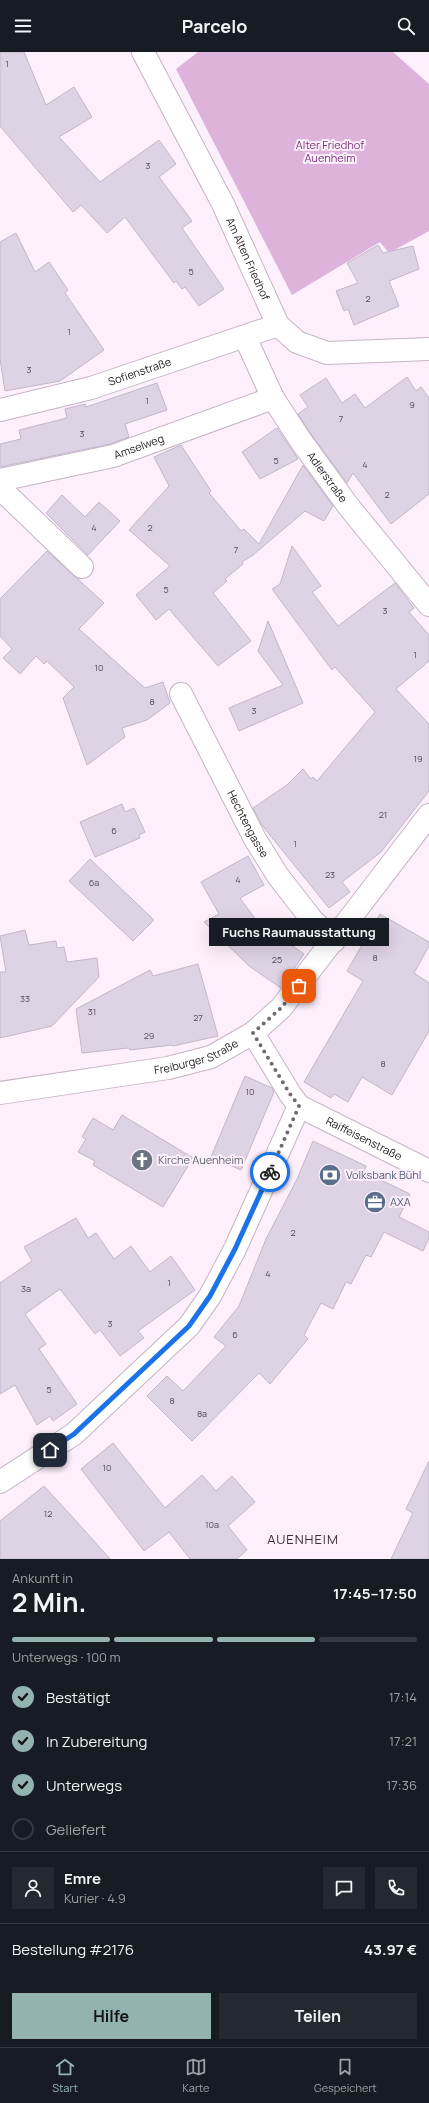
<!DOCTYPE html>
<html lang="de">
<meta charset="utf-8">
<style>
body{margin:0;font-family:Manrope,sans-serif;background:#242831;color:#f1f3f6;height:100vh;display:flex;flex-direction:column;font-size:15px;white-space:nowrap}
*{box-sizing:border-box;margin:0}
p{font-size:13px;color:#9ea1a6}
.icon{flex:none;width:22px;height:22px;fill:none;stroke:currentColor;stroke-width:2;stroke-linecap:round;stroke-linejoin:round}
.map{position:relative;height:1507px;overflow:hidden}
.drawer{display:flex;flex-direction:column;background:#171b24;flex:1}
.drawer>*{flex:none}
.pin{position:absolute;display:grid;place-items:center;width:34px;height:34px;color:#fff;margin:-17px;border-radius:8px;box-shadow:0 2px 6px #0006}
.courier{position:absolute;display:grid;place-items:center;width:40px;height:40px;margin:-20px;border:3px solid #1a73e8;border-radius:50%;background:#fff;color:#222;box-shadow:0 1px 5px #0007}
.bubble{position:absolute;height:28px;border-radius:0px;background:#171b24;box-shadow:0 4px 16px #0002;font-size:13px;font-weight:700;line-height:28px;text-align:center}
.head em{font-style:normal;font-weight:700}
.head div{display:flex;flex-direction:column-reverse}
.head{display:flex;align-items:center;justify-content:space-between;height:68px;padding:0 12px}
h1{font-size:26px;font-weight:700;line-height:30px}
.bar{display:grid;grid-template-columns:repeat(4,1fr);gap:6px 4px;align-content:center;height:48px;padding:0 12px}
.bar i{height:5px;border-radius:3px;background:#363941}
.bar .active{background:#92b3b0}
.bar p{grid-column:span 4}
.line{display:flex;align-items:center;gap:10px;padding:0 12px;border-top:1px solid #363941}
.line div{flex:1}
.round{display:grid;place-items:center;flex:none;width:42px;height:42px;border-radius:0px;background:#242831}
ol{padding:0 12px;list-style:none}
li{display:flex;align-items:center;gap:12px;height:44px}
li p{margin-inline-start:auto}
li .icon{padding:4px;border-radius:50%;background:#92b3b0;color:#111;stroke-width:4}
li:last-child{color:#9ea1a6}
li i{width:22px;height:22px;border:2px solid #363941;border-radius:50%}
.action{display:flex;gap:8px;margin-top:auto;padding:8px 12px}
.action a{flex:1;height:46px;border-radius:0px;background:#92b3b0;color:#111;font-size:16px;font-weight:700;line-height:46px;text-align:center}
.action a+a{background:#242831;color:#f1f3f6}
header{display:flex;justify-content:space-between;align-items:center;height:52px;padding:0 12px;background:#171b24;font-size:18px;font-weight:700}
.tab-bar{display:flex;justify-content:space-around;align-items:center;height:56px;border-top:1px solid #363941;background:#171b24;font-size:11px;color:#9ea1a6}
.tab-bar a{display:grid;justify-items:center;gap:2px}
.tab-bar .active{color:#92b3b0}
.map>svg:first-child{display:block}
</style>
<header><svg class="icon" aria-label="menu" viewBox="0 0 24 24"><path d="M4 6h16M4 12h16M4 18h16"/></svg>Parcelo<svg class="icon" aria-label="search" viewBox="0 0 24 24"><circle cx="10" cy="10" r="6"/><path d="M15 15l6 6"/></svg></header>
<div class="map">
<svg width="429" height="1507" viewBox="0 0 429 1507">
<rect width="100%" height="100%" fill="#fdeffc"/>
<path fill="#ddb3db" d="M198 0H393L429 32V179L389 201 380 190 292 243 176 17Z"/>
<path fill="#ded2e5" stroke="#c2b7ca" d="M0 0H24L46 53 74 35 92 65 59 85 100 130 159 88 176 112 159 125 192 169 182 176 224 237 199 254 185 235 182 237 176 229 174 231 125 165 107 181 81 153 73 160 0 74Z
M16 181 35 220 49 210 68 238 65 241 104 298 60 329 5 339 0 307V190Z
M378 193 383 201 413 194 419 217 389 229 399 254 354 273 348 257 344 259 336 239 358 231 347 211Z
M407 325 416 339 421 335 429 346V442L391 472 353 421 347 431 311 382 298 362 308 355 300 343 326 326 342 351 355 342 365 356Z
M157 331 167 358 125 372 129 385 110 392 0 415V392L21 387 19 378 67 366 65 357 85 352 86 355Z
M277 376 298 407 260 427 242 400Z
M181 393 211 439 209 441 241 479 244 477 259 492 303 413 333 454 324 469 305 459 253 503 242 510 243 512 225 527 227 529 213 541 251 589 218 614 169 557 156 568 136 543 170 514 129 478 169 434 154 405Z
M62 443 85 465 99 450 120 469 88 503 46 461Z
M292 494 321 534 312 540 338 574 395 531 414 556 409 560 429 583V609L396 637 429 672V739L381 800 342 830 350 840 329 856 261 772 253 756 287 733 303 717 311 727 313 725 317 729 375 660 335 615 332 618 272 537 280 532Z
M47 499 104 551 79 577 145 636 163 630 170 651 147 668 122 676 125 685 87 713 63 646 74 635 47 609 44 612 36 604 20 622 3 606 12 597 0 584V547Z
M268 569 303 651 239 679 229 656 283 633 258 599Z
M122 752 125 760 134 756 145 780 139 783 140 786 95 805 80 770Z
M248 804 264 833 240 846 269 886 273 880 304 902 281 936 249 914 204 870 219 862 201 830Z
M90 807 154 868 133 889 69 829Z
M380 862 429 890V894L414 921 429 931V979L392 1043 362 1025 348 1050 334 1042 331 1046 304 1030 363 929 347 919Z
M25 878 29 893 56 889 57 896 64 895 67 910 97 906 99 925 52 974 0 986V920H6L0 884Z
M198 912 218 984 173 994 172 993 130 998 129 996 82 1001 76 957 150 918 153 924Z
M245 1024 272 1036 274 1040 241 1118 211 1105Z
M122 1063 193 1106 163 1155 93 1113 95 1109 78 1100 86 1087 82 1085 93 1066 113 1078Z
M313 1089 366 1114 364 1120 410 1142 399 1165 429 1180V1186L423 1199 384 1180 371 1205 366 1203 351 1232 346 1230 333 1257 321 1251 304 1283 308 1287 270 1332 259 1321 192 1389 147 1344 167 1324 183 1339 226 1294 214 1285 239 1254 266 1187 297 1127Z
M76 1166 88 1186 96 1181 114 1207 131 1194 150 1220 171 1204 195 1238 138 1279 144 1286 120 1304 100 1278 95 1282 60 1237 25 1262 46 1292 39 1297 77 1352 53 1369 50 1364 37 1373 15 1333 0 1342V1231L32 1209 24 1195Z
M113 1391 165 1456 202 1423 216 1439 232 1424 255 1450 228 1474 247 1498 237 1507H190L169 1480 144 1499 81 1417Z
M429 1409V1507H391L413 1461 406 1457Z
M44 1434 77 1470 110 1507H0V1469Z"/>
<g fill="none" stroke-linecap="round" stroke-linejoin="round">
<g stroke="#c5b4c4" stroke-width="24">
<g id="minor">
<path id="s1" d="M143 0 223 152 278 273 297 290 327 301 429 297"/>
<path id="s2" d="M245 285 273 346 301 389 349 455 429 553"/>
<path id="s3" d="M0 358 91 336 278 273"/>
<path id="s4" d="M0 428 113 404 273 346"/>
<path d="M0 438 8 444 82 515"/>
<path id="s5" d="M181 642 255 787 278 824 313 869 334 889"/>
<path id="s6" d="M253 981 290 1042 299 1054 429 1119"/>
<path d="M0 1430 74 1382 189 1274 210 1244 235 1197 299 1054"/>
</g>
</g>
<g stroke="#c5b4c4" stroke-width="24">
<g id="tertiary">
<path id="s7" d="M0 1041 168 1016 211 1005 253 981 281 956 429 763"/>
</g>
</g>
<use href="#minor" stroke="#fff" stroke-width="22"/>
<use href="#tertiary" stroke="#fff" stroke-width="22"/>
</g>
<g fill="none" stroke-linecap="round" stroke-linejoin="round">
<path stroke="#726972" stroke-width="4" stroke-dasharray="0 7.2" d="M270 1120 299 1054 290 1042 253 981 281 956 299 934"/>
<path stroke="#1a73e8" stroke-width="5" d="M50 1398 74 1382 189 1274 210 1244 235 1197 270 1120"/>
</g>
<defs>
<g id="church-disc" transform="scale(1.15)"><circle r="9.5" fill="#6b7280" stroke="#fdeffc"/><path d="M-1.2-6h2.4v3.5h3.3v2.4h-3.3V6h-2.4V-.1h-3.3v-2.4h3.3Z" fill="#fff"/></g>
<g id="bank-disc" transform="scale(1.15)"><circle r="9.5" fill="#5c6f8a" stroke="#fdeffc"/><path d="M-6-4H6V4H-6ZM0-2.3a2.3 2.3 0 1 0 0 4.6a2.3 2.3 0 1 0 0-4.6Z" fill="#fff"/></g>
<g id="office-disc" transform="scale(1.15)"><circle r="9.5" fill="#5c6f8a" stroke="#fdeffc"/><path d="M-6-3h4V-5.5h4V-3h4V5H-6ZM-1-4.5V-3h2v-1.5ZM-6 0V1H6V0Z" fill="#fff"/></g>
</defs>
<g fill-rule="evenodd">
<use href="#church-disc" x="142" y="1108"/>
<use href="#bank-disc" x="330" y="1123"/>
<use href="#office-disc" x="375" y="1150"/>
</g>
<g text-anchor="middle" stroke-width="4" stroke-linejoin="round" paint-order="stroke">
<g font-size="9" fill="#554d56">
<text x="7" y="15">1</text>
<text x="148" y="117">3</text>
<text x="191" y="223">5</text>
<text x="368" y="250">2</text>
<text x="69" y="283">1</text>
<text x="29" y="321">3</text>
<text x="147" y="352">1</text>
<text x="412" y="356">9</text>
<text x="341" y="370">7</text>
<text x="82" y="385">3</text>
<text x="276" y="412">5</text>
<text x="365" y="416">4</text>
<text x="387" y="446">2</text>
<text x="94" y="479">4</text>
<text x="150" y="479">2</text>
<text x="236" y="501">7</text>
<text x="166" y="541">5</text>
<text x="385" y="562">3</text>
<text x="415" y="606">1</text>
<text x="99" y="619">10</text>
<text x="152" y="653">8</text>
<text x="254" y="662">3</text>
<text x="418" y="710">19</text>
<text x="383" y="766">21</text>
<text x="114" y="782">6</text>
<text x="295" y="795">1</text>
<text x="330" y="826">23</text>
<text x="238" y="831">4</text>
<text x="94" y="834">6a</text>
<text x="375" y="909">8</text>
<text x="277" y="911">25</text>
<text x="25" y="950">33</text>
<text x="92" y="963">31</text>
<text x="198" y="969">27</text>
<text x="149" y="987">29</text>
<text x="383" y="1015">8</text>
<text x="250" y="1043">10</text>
<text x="293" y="1184">2</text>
<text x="268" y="1225">4</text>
<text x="169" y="1234">1</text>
<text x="26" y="1240">3a</text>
<text x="110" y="1275">3</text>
<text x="235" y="1286">6</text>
<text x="49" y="1341">5</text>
<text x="172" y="1352">8</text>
<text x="202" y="1365">8a</text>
<text x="107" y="1419">10</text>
<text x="48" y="1465">12</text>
<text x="212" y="1476">10a</text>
</g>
<g font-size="11" fill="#743373" stroke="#fdeffc">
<text x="330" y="97">Alter Friedhof<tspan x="330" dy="13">Auenheim</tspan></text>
</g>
<g font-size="11" fill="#272127" stroke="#fdeffc">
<text dy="4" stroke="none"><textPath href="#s1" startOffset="232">Am Alten Friedhof</textPath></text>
<text dy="4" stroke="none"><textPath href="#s3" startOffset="145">Sofienstraße</textPath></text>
<text dy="4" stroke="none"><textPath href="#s4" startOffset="143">Amselweg</textPath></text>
<text dy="4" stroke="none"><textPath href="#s2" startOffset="163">Adlerstraße</textPath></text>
<text dy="4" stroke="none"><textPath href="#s5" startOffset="146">Hechtengasse</textPath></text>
<text dy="4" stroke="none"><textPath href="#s7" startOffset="200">Freiburger Straße</textPath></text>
<text dy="4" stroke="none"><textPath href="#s6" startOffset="159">Raiffeisenstraße</textPath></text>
</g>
<g font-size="11" fill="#5b616d" stroke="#fdeffc" text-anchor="start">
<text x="158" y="1112">Kirche Auenheim</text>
</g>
<g font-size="11" fill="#4e5e75" stroke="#fdeffc" text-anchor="start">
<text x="346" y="1127">Volksbank Bühl</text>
<text x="390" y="1154">AXA</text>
</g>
<g font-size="13" letter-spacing="1" fill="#3a2c39" stroke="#fdeffc">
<text x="303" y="1492">AUENHEIM</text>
</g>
</g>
</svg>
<div class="pin" style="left:299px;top:934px;background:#ea580c"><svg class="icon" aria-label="bag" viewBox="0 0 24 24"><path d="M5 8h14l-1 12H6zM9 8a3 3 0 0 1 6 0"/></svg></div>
<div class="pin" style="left:50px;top:1398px;background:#1f2937"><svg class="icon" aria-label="home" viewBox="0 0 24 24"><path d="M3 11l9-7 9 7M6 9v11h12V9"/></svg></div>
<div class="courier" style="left:270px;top:1120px"><svg class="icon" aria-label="bike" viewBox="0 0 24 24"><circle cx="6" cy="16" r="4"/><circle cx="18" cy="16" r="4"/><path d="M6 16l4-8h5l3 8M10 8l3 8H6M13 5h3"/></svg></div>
<div class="bubble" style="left:209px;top:866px;width:180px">Fuchs Raumausstattung</div>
</div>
<section class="drawer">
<div class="head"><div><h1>2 Min.</h1><p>Ankunft in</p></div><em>17:45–17:50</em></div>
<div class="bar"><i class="active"></i><i class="active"></i><i class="active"></i><i></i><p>Unterwegs · 100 m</p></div>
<ol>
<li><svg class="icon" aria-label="check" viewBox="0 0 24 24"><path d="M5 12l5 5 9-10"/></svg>Bestätigt<p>17:14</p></li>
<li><svg class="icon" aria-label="check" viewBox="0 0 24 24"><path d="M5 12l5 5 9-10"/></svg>In Zubereitung<p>17:21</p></li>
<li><svg class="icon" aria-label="check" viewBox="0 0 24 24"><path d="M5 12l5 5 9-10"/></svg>Unterwegs<p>17:36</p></li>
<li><i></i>Geliefert</li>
</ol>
<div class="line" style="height:72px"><a class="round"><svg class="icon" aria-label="person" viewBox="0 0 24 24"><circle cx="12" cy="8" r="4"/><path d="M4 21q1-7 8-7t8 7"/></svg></a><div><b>Emre</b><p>Kurier · 4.9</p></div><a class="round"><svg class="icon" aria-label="chat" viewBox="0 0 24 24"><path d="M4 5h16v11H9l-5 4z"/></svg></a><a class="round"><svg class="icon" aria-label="phone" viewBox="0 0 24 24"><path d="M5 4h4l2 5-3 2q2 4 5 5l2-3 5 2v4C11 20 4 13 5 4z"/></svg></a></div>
<div class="line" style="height:52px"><div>Bestellung #2176</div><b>43.97 €</b></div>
<div class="action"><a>Hilfe</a><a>Teilen</a></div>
</section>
<nav class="tab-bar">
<a class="active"><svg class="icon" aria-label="home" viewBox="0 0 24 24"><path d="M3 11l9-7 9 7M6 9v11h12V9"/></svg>Start</a>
<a><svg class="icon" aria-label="map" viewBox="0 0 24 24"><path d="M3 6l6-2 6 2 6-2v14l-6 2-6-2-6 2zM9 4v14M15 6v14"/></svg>Karte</a>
<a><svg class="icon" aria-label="saved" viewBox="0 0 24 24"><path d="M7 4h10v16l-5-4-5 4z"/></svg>Gespeichert</a>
</nav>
